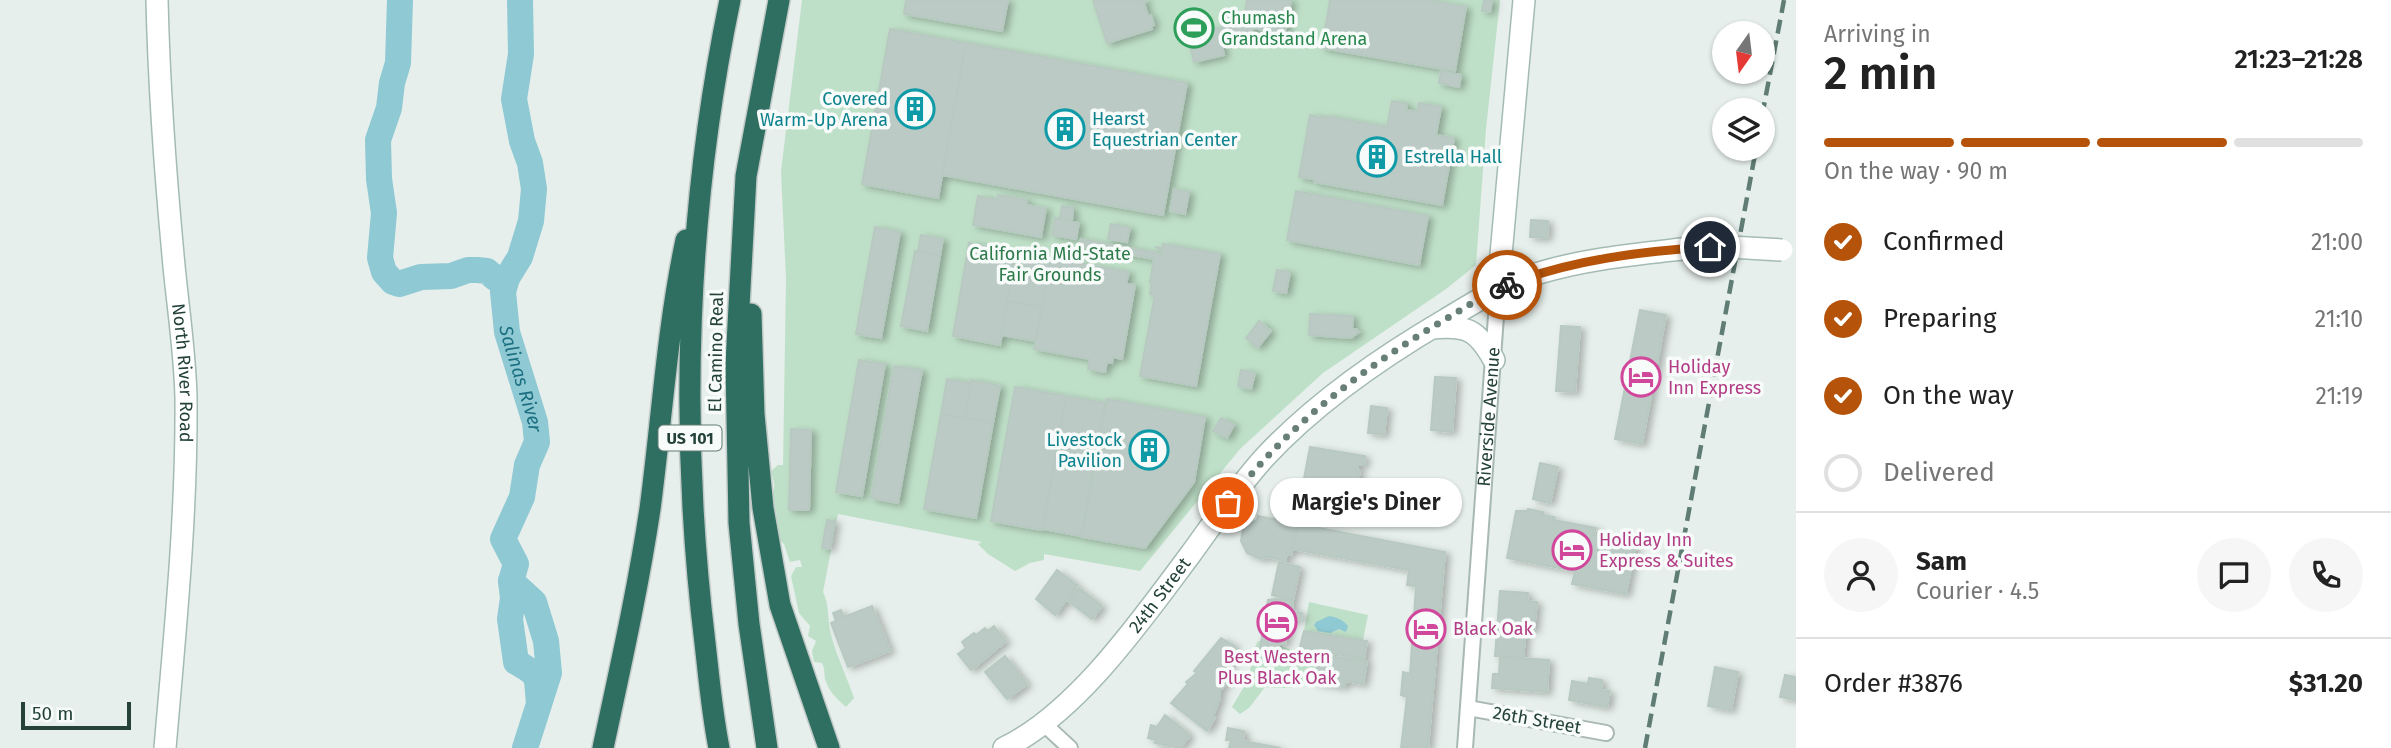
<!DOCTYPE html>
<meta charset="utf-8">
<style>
body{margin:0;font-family:"Fira Sans",sans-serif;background:#f6f6f6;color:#222;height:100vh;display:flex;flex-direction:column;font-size:26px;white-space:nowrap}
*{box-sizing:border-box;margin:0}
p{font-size:23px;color:#767676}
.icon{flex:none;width:38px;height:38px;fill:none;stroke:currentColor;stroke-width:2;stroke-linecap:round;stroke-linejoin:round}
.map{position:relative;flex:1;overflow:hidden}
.side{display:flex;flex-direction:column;background:#fff;width:595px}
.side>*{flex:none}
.needle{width:46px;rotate:194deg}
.buttons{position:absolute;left:1712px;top:21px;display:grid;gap:14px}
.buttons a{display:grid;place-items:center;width:63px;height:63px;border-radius:50%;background:#fff;box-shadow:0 2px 5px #0004;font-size:35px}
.scale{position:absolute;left:21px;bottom:18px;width:110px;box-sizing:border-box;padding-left:7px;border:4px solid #24423a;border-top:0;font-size:19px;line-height:24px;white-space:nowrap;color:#24423a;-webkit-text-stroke:5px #f7fbf9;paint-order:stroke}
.pin{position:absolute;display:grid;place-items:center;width:60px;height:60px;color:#fff;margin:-30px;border:4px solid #fff;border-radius:50%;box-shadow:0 2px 7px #0007}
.courier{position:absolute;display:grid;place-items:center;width:70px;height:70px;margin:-35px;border:5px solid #b45309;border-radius:50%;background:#fff;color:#222;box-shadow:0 2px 9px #0007}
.bubble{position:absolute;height:49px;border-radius:24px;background:#fff;box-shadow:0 2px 5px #0004;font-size:23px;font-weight:600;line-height:49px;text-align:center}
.summary em{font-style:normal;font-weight:600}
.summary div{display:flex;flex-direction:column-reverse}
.summary{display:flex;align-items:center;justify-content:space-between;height:119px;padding:0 28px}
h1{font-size:46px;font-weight:600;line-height:52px}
.bar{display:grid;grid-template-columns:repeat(4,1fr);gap:10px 7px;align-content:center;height:84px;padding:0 28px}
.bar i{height:9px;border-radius:5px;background:#e0e0e0}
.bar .selected{background:#b45309}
.bar p{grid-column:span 4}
.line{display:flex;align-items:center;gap:18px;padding:0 28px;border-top:2px solid #e0e0e0}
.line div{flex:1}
.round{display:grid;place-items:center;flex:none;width:74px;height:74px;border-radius:37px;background:#f6f6f6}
ol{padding:0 28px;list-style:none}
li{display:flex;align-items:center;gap:21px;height:77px}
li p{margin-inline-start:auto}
li .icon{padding:7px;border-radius:50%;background:#b45309;color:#fff;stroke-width:4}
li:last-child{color:#767676}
li i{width:38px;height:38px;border:4px solid #e0e0e0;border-radius:50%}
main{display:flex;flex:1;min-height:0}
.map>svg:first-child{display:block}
</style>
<main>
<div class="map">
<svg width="1796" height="748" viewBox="0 0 1796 748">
<defs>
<filter id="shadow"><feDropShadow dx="4.5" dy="2.5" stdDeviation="3.5" flood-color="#0004"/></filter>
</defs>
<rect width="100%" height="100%" fill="#e6efeb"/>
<path fill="#bfe0c8" d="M802 0H1500L1486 129 1476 265 1446 289 1323 373 1240 449 1140 571 1044 554V560L1030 563 1015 571 988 554 978 544 982 542 838 514 823 592C830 606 827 620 831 635 837 657 847 677 854 698L846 707C837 699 829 692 825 679 824 673 825 669 822 663L814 662 812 651 816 641 808 636 810 626 799 613 791 576 796 567H802L800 560 790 562 784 544 777 538 771 524 777 515C768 504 772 500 774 488 775 483 772 476 771 471L778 465H783L786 279 781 171Z
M1309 602 1368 615 1363 640 1304 631Z
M1258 641C1280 643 1289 654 1313 649L1320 658C1306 689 1297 690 1265 687L1249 708 1240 714 1232 707 1249 678 1253 651Z"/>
<path fill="#8ec9d4" d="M1329 616C1337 617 1343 620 1348 626L1346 632 1339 629 1330 633 1318 631 1314 625 1316 622Z"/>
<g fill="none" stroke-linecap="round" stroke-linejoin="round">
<g stroke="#8ec9d4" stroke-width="26">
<path d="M400 0 398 63 392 83 389 108 378 140 379 179 384 213 380 258 384 272 393 282 399 284 421 277 451 276 468 270H477L487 271 495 278H507"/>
<path id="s1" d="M520 0 521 54 514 99 522 141 530 163 534 189 531 221 520 257 507 278 503 292 507 332 535 422 537 442 527 465 522 497 503 539 516 564 511 581 534 602 546 641 549 673 525 748"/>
<path d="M511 581 513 598 510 619 516 662C541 676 536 676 539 703"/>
</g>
</g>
<path fill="#bbcac4" stroke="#b8c9c2" stroke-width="2" filter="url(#shadow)" d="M906 0H1008L1002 31 904 14Z
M1093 0H1147L1144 3 1148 16 1151 15 1154 25 1151 26 1152 29 1107 43Z
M1247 0H1291L1285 34 1253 28 1251 38 1221 31 1223 22 1232 24 1244 16Z
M1330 0H1429L1466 7 1455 71 1322 48Z
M1484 0H1492L1490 12 1482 11Z
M1218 28 1224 55 1194 62 1188 35Z
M890 29 966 43 938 198 862 184Z
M966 43 1187 83 1163 215 942 175Z
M1441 71 1461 75 1459 87 1439 83Z
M1392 101 1407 104 1406 110 1417 112 1419 103 1441 107 1436 135 1454 138 1442 205 1314 182V179L1299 177 1310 115 1325 118 1326 116 1387 127Z
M1174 189 1189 192 1185 214 1170 211Z
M1296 191 1428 216 1419 265 1287 240Z
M998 195 1027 200 1026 205 1046 208 1041 237 973 225 978 196 997 200Z
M1062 206 1073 208 1072 220 1060 218Z
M1055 218 1079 223 1076 239 1052 235Z
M1531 220 1548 221 1547 238 1530 237Z
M1111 224 1130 228 1127 242 1108 239Z
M875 227 900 232 881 338 856 334Z
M921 235 943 239 940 255 918 251Z
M1081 239 1162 254V250L1155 247 1163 248V244L1220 254 1196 386 1140 376 1155 294H1150L1152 282H1150L1154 259 1080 246Z
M969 243 1016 252 1000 345 953 336Z
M915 251 940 256 927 331 901 326Z
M1016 252 1051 258 1042 307 1007 301Z
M1051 258 1129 272 1126 284 1135 285 1122 359 1113 357 1112 363 1107 362 1105 372 1088 369 1090 359 1034 349Z
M1277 270 1290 272 1286 293 1273 291Z
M1007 301 1042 307 1036 341 1001 335Z
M1640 310 1666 315 1642 444 1615 439Z
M1310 314 1353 316 1352 329H1356L1359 332 1351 338 1309 335Z
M1259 321 1271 331 1258 347 1246 338Z
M1561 326 1580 327 1575 392 1556 391Z
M859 360 885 364 862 496 836 492Z
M894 366 922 370 898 503 871 498Z
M1241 370 1255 373 1251 389 1238 386Z
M1435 377 1456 378 1452 432 1431 430Z
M947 379 971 383 965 418 941 414Z
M971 380 1000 386 993 423 965 418Z
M1015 387 1066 396 1042 530 991 521Z
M1066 396 1105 403 1081 536 1043 529Z
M1107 399 1205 417 1194 482 1145 548 1082 537Z
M1371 406 1387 408 1384 435 1368 433Z
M941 414 993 423 976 518 924 509Z
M1221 418 1234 425 1227 438 1213 431Z
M791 429 811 430 809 510H789Z
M1310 447 1365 456 1364 465 1358 464 1357 470 1360 471 1357 485 1361 486 1357 510 1311 501 1307 514 1311 516 1310 522 1298 521 1304 501H1302L1303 492 1306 493V490L1302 489Z
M1540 463 1558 467 1550 503 1533 499Z
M1528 509 1543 512V515L1554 517V520L1596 528 1594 535 1636 542 1626 594 1572 584 1575 571 1507 558 1516 511H1527Z
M1258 516 1298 524 1291 555 1287 554 1285 561 1269 557 1261 559 1247 553 1241 541 1242 534 1244 527 1257 520Z
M827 520 835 521 830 549 822 548Z
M1298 524 1445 552 1428 748H1401L1407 697 1401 695 1403 672 1410 674 1416 586 1407 585 1409 570 1292 549Z
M1279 562 1300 567 1293 600 1272 595Z
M1057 570 1077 585 1055 615 1036 599Z
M1079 588 1102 606 1092 619 1068 601Z
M1500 591 1528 593 1527 601 1537 602 1534 630 1526 629 1523 658 1495 656Z
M1276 599 1293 600 1292 611 1302 613 1301 620 1292 618 1285 644 1279 643 1278 648 1265 646V649L1260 648 1268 600Z
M872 606 890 651 848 667 831 623 836 621 833 613 841 610 844 617Z
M994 626 1006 641 971 670 958 654 966 648 962 642 974 633 976 635 985 628 988 631Z
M1304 631 1367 641 1364 659 1300 647Z
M1221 638 1235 646 1229 669 1225 675V685L1220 690V698L1213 716 1215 718 1207 731 1171 703 1188 684 1186 682 1197 673 1194 671Z
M1319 655 1367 661 1363 684 1346 681 1344 687 1314 682Z
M1005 656 1027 684 1007 699 985 672Z
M1500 657 1549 660 1547 692 1492 688 1493 674H1499Z
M1715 667 1738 672 1731 710 1708 706Z
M1785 675 1796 677V700L1780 697Z
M1589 678 1602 680 1601 690 1610 691 1607 707 1569 700 1572 681 1588 684Z
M1165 715 1188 733 1189 737 1180 748 1155 743 1156 740 1148 738 1151 725 1157 727Z
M1228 728 1244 731 1243 741 1281 748H1229L1231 740H1226Z"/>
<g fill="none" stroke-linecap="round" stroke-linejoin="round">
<g stroke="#a8b8b2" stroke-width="18">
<g id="street">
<path d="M1468 708 1606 733"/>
<path d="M1044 724 1070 748"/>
<path id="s2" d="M1465 748 1498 288"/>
</g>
</g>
<g stroke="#a4bbb3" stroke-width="24">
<g id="secondary">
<path id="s3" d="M157 0C159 85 165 170 173 255 177 302 185 350 186 398 187 515 175 632 165 748"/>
<path d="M1498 288 1524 0"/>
<path d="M1432 328C1466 325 1477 329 1494 360"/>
<path id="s4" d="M1004 748C1077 713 1142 619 1190 555 1214 522 1237 488 1264 458 1315 403 1380 358 1445 320 1475 302 1505 283 1539 273 1589 258 1640 254 1691 248"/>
</g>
</g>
<g stroke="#c2cac8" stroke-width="24">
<path id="highway" d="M751 314 754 414 763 508 780 605 829 748
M603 748C620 669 638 589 650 509 662 419 667 329 686 240
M719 748C712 713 709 678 705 643 679 430 686 211 730 0
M767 748 749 624 739 523 736 363 746 176 779 0"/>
</g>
<use href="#street" stroke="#fff" stroke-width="14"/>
<use href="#secondary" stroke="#fff" stroke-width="21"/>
<use href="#highway" stroke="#2f6f62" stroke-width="21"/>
<path stroke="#5f7d75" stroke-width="4.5" stroke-dasharray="14 7" stroke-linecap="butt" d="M1762 116 1784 0
M1645 748 1756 149"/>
<g stroke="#a4bbb3" stroke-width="24" stroke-linecap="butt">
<path id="secondary-bridge" d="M1691 248 1730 247 1782 250"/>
</g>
<use href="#secondary-bridge" stroke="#fff" stroke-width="21"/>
</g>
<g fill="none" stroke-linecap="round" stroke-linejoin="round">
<path stroke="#687f78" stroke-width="7" stroke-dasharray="0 12.6" d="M1228 503C1286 426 1364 367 1446 319 1466 307 1485 294 1507 285"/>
<path stroke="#b45309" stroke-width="9" d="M1507 285C1571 260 1642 251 1710 247"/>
</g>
<defs>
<g id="stadium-ring" transform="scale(2.0125)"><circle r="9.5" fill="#f7fbf9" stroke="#2e9e5b" stroke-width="1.5"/><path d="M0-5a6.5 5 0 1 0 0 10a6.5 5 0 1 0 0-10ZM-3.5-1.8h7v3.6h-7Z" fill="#2e9e5b"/></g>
<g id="building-ring" transform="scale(2.0125)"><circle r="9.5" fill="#f7fbf9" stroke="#0f9aa8" stroke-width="1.5"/><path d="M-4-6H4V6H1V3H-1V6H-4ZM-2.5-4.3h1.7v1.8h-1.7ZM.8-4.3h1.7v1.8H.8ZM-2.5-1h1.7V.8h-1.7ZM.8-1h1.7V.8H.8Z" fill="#0f9aa8"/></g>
<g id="hotel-ring" transform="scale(2.0125)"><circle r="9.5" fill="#f7fbf9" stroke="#d1479c" stroke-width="1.5"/><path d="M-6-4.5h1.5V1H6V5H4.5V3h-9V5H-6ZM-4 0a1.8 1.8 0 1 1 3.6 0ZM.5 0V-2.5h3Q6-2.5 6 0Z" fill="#d1479c"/></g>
</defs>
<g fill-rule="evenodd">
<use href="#stadium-ring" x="1194" y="28"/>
<use href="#building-ring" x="915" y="109"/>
<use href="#building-ring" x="1065" y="129"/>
<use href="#building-ring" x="1377" y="157"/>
<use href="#hotel-ring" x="1641" y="377"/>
<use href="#building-ring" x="1149" y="450"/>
<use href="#hotel-ring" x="1572" y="550"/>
<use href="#hotel-ring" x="1277" y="622"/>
<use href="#hotel-ring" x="1426" y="629"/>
</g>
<g text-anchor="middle" stroke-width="7" stroke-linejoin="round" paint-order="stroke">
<rect fill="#f7fbf9" stroke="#637a73" stroke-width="2" x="658.5" y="425.5" width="63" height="25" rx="5"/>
<g font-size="16" font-weight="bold" fill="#24423a">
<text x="690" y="444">US 101</text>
</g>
<g font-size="18" fill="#27864d" stroke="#f7fbf9" text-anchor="start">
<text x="1221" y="24">Chumash<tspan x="1221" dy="21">Grandstand Arena</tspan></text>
</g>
<g font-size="18" fill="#0d838f" stroke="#f7fbf9" text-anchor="end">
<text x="888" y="105">Covered<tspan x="888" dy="21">Warm-Up Arena</tspan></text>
<text x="1092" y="125" text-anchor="start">Hearst<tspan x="1092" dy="21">Equestrian Center</tspan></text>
<text x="1404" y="163" text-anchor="start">Estrella Hall</text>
<text x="1122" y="446">Livestock<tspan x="1122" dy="21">Pavilion</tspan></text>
</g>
<g font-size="18" fill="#2d7a4b" stroke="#f7fbf9">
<text x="1050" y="260">California Mid-State<tspan x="1050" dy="21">Fair Grounds</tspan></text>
</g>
<g font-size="18" fill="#24423a" stroke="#f7fbf9">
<text transform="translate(716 352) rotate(-89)" y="6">El Camino Real</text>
<text dy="6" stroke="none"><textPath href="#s3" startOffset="374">North River Road</textPath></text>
<text dy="6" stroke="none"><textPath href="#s2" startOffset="332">Riverside Avenue</textPath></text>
<text dy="6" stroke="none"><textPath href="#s4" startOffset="220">24th Street</textPath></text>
<text transform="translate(1537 720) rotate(10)" y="6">26th Street</text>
</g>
<g font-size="18" fill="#b23c85" stroke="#f7fbf9" text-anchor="start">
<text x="1668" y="373">Holiday<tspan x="1668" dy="21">Inn Express</tspan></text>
<text x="1599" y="546">Holiday Inn<tspan x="1599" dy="21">Express &amp; Suites</tspan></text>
<text x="1453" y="635">Black Oak</text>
<text x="1277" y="663" text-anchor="middle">Best Western<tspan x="1277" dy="21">Plus Black Oak</tspan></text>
</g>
<g font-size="19" font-style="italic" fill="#1c6f80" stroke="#f7fbf9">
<text dy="7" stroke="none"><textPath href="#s1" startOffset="390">Salinas River</textPath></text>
</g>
</g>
</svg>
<div class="buttons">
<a><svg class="needle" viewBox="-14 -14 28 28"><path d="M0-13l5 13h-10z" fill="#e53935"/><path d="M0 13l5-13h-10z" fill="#767676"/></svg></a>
<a><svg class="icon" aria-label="layers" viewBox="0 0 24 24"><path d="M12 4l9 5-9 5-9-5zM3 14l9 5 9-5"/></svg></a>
</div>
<div class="scale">50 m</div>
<div class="pin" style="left:1228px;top:503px;background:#ea580c"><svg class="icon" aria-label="bag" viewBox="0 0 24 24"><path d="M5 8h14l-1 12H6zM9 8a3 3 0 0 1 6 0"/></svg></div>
<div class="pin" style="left:1710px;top:247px;background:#1f2937"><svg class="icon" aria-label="home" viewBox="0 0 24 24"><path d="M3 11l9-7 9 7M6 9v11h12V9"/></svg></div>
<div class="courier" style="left:1507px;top:285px"><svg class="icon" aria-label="bike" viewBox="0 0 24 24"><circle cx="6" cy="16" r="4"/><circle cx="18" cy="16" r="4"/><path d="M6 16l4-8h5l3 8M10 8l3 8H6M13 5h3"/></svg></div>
<div class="bubble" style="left:1270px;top:478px;width:192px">Margie's Diner</div>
</div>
<section class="side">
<div class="summary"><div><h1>2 min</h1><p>Arriving in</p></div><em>21:23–21:28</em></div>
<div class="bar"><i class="selected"></i><i class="selected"></i><i class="selected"></i><i></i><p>On the way · 90 m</p></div>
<ol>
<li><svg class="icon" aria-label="check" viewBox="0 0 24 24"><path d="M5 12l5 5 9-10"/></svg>Confirmed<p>21:00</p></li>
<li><svg class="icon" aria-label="check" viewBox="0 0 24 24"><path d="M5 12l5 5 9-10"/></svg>Preparing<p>21:10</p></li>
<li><svg class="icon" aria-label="check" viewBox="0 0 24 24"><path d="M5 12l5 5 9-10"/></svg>On the way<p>21:19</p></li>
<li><i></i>Delivered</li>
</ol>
<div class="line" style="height:126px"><a class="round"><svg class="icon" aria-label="person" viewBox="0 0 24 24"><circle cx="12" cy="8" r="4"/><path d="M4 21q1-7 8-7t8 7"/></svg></a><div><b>Sam</b><p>Courier · 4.5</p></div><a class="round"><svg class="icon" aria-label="chat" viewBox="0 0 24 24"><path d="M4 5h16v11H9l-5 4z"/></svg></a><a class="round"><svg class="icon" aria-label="phone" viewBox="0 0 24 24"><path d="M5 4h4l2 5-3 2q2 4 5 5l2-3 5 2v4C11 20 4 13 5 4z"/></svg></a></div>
<div class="line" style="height:91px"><div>Order #3876</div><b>$31.20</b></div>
</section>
</main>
